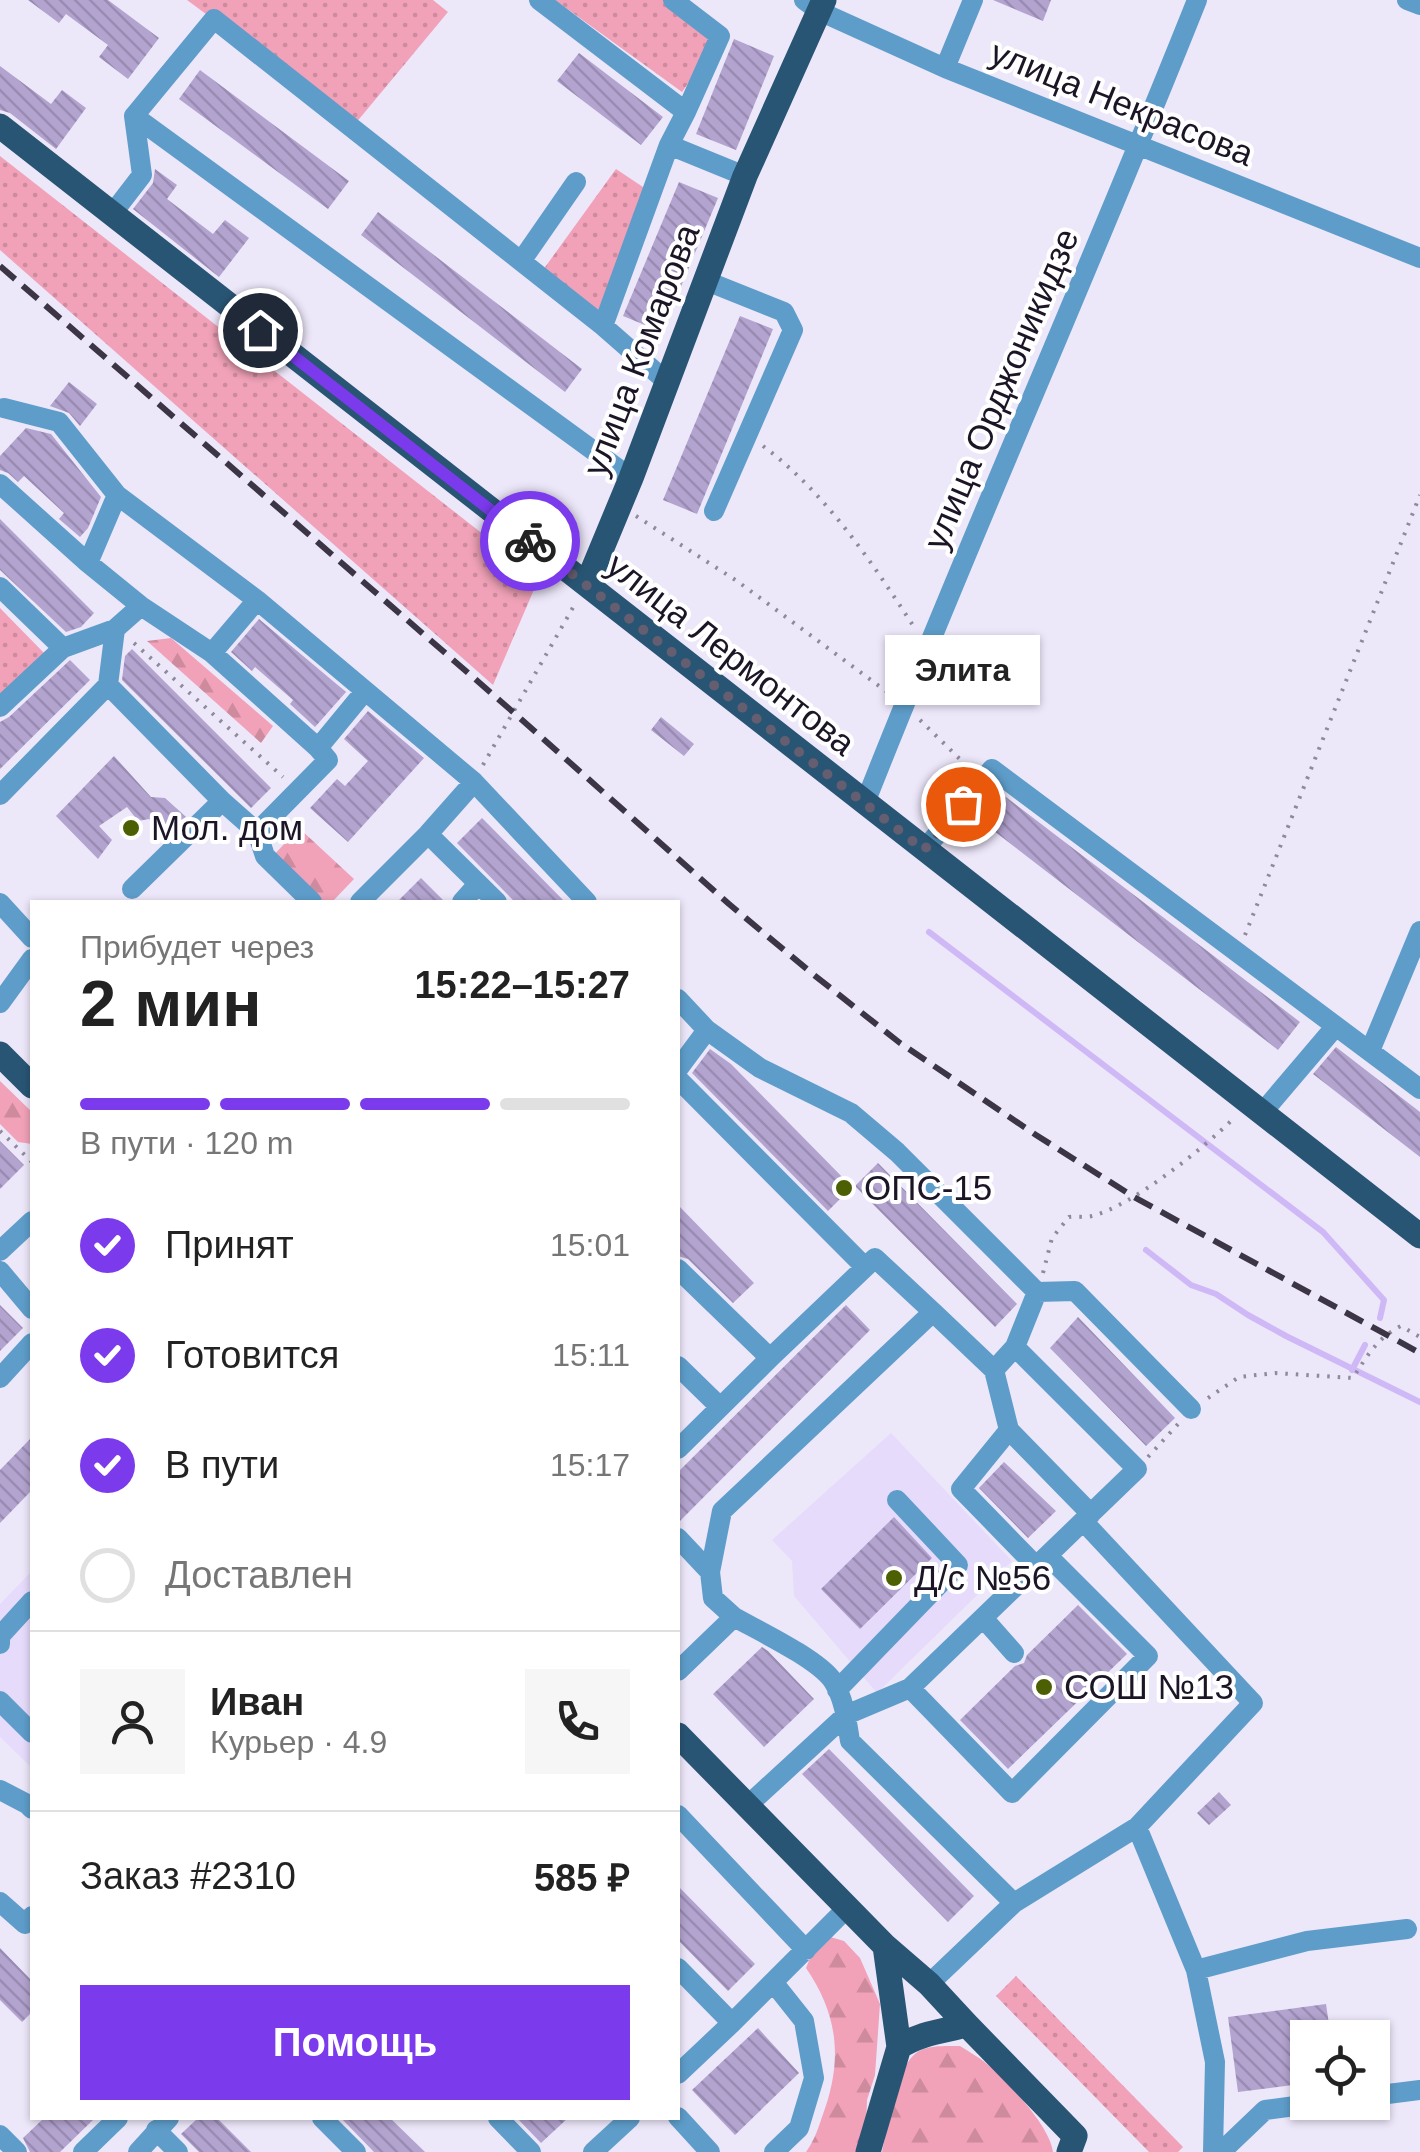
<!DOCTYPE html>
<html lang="ru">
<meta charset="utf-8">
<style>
body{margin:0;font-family:Helvetica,sans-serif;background:#f6f6f6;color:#222;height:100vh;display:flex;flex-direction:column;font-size:38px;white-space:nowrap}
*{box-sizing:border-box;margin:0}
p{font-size:32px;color:#767676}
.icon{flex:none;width:55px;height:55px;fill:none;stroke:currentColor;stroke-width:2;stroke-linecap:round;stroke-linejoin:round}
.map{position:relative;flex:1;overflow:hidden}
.details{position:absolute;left:30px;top:900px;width:650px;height:1220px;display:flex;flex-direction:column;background:#fff;border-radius:0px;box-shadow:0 2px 8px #0004}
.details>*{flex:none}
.fabs{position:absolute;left:1290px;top:2020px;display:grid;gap:20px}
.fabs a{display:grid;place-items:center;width:100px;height:100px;border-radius:0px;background:#fff;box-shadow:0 2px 8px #0004;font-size:50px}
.pin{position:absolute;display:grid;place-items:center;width:85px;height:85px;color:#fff;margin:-42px;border:5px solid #fff;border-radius:50%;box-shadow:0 2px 10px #0007}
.courier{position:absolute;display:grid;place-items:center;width:100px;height:100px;margin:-50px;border:8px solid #7c3aed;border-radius:50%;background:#fff;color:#222;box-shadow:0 2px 12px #0007}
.bubble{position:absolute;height:70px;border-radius:0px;background:#fff;box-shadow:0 2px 8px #0004;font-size:32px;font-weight:700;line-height:70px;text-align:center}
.headline em{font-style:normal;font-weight:700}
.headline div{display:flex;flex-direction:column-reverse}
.headline{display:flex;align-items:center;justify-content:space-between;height:170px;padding:0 50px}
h1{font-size:65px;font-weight:700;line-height:75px}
.bar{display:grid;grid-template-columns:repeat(4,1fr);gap:15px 10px;align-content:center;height:120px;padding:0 50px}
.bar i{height:12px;border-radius:8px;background:#e0e0e0}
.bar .active{background:#7c3aed}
.bar p{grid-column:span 4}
.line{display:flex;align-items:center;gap:25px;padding:0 50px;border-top:2px solid #e0e0e0}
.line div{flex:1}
.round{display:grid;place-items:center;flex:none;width:105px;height:105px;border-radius:0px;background:#f6f6f6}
ol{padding:0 50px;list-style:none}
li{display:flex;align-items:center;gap:30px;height:110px}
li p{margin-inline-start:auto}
li .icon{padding:10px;border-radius:50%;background:#7c3aed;color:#fff;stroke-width:4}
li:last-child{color:#767676}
li i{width:55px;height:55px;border:5px solid #e0e0e0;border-radius:50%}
.action{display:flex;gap:20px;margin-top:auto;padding:20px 50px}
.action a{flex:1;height:115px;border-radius:0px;background:#7c3aed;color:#fff;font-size:40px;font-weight:700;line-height:115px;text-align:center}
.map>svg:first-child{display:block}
</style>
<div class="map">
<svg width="1420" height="2152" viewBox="0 0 1420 2152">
<defs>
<pattern id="grass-dots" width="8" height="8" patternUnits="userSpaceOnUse" patternTransform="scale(2.5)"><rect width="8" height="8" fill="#f1a2b8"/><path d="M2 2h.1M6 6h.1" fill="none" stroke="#ce8b9e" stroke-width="1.8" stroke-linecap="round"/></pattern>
<pattern id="forest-firs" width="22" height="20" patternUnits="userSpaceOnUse" patternTransform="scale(2.5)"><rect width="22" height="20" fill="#f1a2b8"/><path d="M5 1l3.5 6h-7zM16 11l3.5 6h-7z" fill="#ce8b9e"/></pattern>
<pattern id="building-back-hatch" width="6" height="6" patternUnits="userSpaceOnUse" patternTransform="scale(2.5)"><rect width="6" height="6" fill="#b3a3cf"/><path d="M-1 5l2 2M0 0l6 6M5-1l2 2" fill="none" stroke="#998bb2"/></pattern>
</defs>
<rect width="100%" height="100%" fill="#ede7fa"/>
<path fill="#e6dbfb" d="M891 1433 1012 1561 877 1693 794 1596 792 1561 772 1540Z
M32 1571V1768L0 1737V1604Z"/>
<path fill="url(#grass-dots)" d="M187 0H433L448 12 355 124Z
M555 0H669L721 37 682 92Z
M0 156 539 578 493 685 0 250Z
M616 169 646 189 598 311 543 270Z
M0 608 44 653 0 700Z
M1016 1976 1183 2147 1178 2152H1149L996 1996Z"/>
<path fill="url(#forest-firs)" d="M171 638 273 726 261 743 147 641Z
M299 828 354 879 332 902H320L272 857Z
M0 1081 32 1112V1144L18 1142 0 1124Z
M827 1936 844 1941 860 1958 880 2004 875 2075 867 2100 866 2129 860 2152H806C814 2141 818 2129 822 2117 843 2062 839 2016 806 1968L815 1946Z
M960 2046C969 2052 979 2057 987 2064 1008 2082 1050 2126 1053 2152H882C889 2126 895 2062 921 2050 932 2045 948 2046 960 2046Z"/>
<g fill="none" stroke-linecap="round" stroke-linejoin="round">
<path stroke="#cfb8f6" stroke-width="6" d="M929 932 1323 1232 1384 1300 1380 1318
M1146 1250 1191 1285 1216 1294 1248 1315 1286 1336 1420 1402
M1352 1370 1365 1345"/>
</g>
<path fill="url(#building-back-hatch)" d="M28 0H108L159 38 128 79 99 57 108 45 66 14 59 23Z
M993 0H1051L1043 21Z
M734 39 774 56 736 150 696 134Z
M579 53 663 117 641 145 557 81Z
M0 66 51 104 62 90 86 108 56 149 10 113 0 110Z
M200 70 349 181 328 209 179 99Z
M155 169 177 185 167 199 213 234 225 220 249 238 219 277 133 209 153 183Z
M679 182 718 198 662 332 623 316Z
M378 212 582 369 565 392 361 235Z
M740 316 773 329 697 514 663 500Z
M69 382 97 404 80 426 69 413 50 406Z
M26 428 51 434 101 497 88 528 80 537 59 519 64 513 24 476 18 482 8 473 0 470V456Z
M0 519 94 613 81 627 66 632 0 570Z
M259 619 346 692 315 727 290 704 293 700 255 667 252 671 231 652Z
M132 649 271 788 251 808 122 680 125 656Z
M70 660 90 680 0 769V722L9 717Z
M368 711 424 758 348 842 310 808 337 779 345 786 368 761 344 739Z
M661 717 694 744 684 756 651 730Z
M114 756 151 797 165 798 186 817 166 837 149 819 138 821 127 807 99 826 112 840 98 859 56 816Z
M994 788 1300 1022 1278 1050 972 814Z
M482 818 565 902H515L457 843Z
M421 878 445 902H397Z
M1336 1047 1420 1112V1157L1313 1074Z
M710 1049 731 1064 852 1187 828 1211 692 1073Z
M0 1141 24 1165 0 1189Z
M878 1163 1017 1304 995 1327 855 1186Z
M678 1205 754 1283 733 1303 688 1259 678 1256Z
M0 1305 23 1328 0 1351Z
M846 1305 870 1330 678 1523V1472Z
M1078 1317 1175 1418 1146 1446 1050 1348Z
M32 1437V1490L0 1523V1470Z
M1004 1462 1056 1511 1028 1538 979 1488Z
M894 1517 932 1558 860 1629 821 1589Z
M1078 1605 1127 1654 1008 1769 960 1720 1015 1666 1024 1663 1027 1655Z
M762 1647 768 1651 814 1699 764 1747 713 1694Z
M829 1749 974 1896 948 1922 802 1774Z
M1219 1792 1231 1805 1209 1825 1197 1813Z
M678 1886 755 1964 728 1991 678 1940Z
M0 1948 32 1981V2012L22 2022 0 2000Z
M1326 2004 1331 2038H1308V2083L1238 2092 1228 2017Z
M758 2028 799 2073 735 2135 692 2090Z
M44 2118H95L60 2152H30L23 2138Z
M198 2118H217L251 2152H199L181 2134Z
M341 2118H390L425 2152H374Z
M517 2118H568L541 2143Z"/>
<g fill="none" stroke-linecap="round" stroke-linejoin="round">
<path stroke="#8f899b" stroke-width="4" stroke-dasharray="2.5 8" stroke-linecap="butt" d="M763 446C827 494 873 564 916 630
M636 516 737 581 890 694
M134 643 283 777
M920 720 970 769
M483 765 575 604
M1245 935 1420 495
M0 1131 32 1162
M1043 1273 1052 1238 1069 1217C1076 1216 1085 1218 1092 1216 1132 1206 1204 1148 1234 1118
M1208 1398 1239 1377 1275 1373 1353 1378C1367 1356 1377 1338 1401 1326L1420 1337
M1148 1457 1179 1423"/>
<path stroke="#5e9dca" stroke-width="20" d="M539 0 686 112 720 36 673 0
M804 0 819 11 945 68 1420 258
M1407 0 1420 5
M945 68 973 0
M134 116 631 478
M669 145 745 176
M112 214 142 175 134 116 214 19 603 326 669 145 686 112
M522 260 576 182
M704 280 784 312 793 330 714 511
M603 326 667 382
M4 408 59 422 117 495 257 600 474 782 587 902
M0 484 88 563 141 606 212 653 318 748 328 760 257 832
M88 563 117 495
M0 587 63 648 0 707
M63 648 115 629
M212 653 257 600
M108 685 115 629 141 606
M318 748 365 691
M0 795 108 685 222 801 257 832 265 856 312 902
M865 803C971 534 1090 269 1197 0
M428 834 497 902
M924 850 992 769 1420 1089
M132 889 222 801
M360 902 428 834 474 782
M462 902 478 884
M0 903 32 938
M678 999 707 1030 760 1068 851 1113 897 1152 1037 1292 1075 1291 1191 1409
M0 1003 32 959
M1370 1051 1420 931
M678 1069 707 1030
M678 1079 865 1267
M1262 1113 1335 1027
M0 1251 32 1221
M678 1269 770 1358
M0 1271 32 1309
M933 1312 994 1370
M678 1366 719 1406
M0 1378 32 1343
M1009 1430 1091 1514
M678 1449 770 1358 875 1258 933 1312 722 1511 710 1572 713 1598 734 1617 678 1671
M678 1538 710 1572
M1035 1565 961 1489 1009 1430 994 1370 1015 1347 1037 1292
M734 1617C759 1631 818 1659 833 1681 844 1698 847 1722 850 1741L1014 1903 929 1984
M984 1619 1014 1653
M0 1644V1636L32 1601
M910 1688 1012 1793 1148 1656 1048 1556
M837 1690 958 1565 897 1500
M0 1701 32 1733
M0 1790 27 1804 32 1809
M747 1806 846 1715 910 1688 1137 1469 1015 1347
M678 1815 806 1950
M1137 1827 1196 1970
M0 1902 25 1924 32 1916
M1014 1903 1137 1827 1253 1703 1083 1521
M678 1968 732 2023
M773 1982 804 2021 814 2078 799 2128 774 2152
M678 2074 732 2023 847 1908
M1372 2096 1420 2090
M678 2117 710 2152
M322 2118 356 2152
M498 2118 531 2152
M156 2130 178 2152
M0 2135 17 2152
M83 2152 118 2118
M138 2152 169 2118
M593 2152 630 2118
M1213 2152 1215 2062 1196 1970 1307 1941 1407 1929
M1221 2152 1265 2110 1325 2102"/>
<path stroke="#295574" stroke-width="25" d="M0 126 1420 1236
M587 584 631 478 745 176 824 0
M0 1054 32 1086
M678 1735 885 1946 929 1984 967 2025
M885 1946 899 2047
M868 2152 899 2047C920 2033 944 2031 967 2025L1075 2136 1069 2152"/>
<path stroke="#3b3546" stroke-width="6" stroke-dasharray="20 10" stroke-linecap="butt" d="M0 266 513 712 729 904 814 975 900 1043 1036 1135 1134 1197 1420 1353"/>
</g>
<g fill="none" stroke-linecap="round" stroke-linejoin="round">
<path stroke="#645e70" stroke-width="10" stroke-dasharray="0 18" d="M530 541 924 850 963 804"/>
<path stroke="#7c3aed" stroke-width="12" d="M260 330 530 541"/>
</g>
<g fill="#4d5f03" stroke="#fff" stroke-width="4">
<circle cx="131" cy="828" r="10"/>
<circle cx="844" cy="1188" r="10"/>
<circle cx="894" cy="1578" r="10"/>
<circle cx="1044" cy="1687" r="10"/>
</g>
<g text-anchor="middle" stroke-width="8" stroke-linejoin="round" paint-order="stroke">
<g font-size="35" fill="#1b1525" stroke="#fff">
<text transform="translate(1122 103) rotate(22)" y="12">улица Некрасова</text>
<text transform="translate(641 350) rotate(-69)" y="12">улица Комарова</text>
<text transform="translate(1001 389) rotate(-67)" y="12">улица Орджоникидзе</text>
<text transform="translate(731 654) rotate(38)" y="12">улица Лермонтова</text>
</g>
<g font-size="35" fill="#1b1525" stroke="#fff" text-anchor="start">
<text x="151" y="840">Мол. дом</text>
<text x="864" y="1200">ОПС-15</text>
<text x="914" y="1590">Д/с №56</text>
<text x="1064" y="1699">СОШ №13</text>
</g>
</g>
</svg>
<div class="fabs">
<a><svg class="icon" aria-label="locate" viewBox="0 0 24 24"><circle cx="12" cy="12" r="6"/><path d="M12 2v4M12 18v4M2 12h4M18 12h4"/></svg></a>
</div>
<div class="pin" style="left:963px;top:804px;background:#ea580c"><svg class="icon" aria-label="bag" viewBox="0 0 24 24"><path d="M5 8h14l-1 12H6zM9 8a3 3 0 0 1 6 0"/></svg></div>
<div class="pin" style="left:260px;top:330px;background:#1f2937"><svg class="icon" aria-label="home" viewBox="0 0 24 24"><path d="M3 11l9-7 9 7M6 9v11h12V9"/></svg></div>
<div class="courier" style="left:530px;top:541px"><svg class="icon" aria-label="bike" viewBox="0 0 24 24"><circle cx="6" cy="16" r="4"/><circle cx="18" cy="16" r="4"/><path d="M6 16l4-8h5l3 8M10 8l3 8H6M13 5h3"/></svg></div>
<div class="bubble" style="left:885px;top:635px;width:155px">Элита</div>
<section class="details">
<div class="headline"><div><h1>2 мин</h1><p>Прибудет через</p></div><em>15:22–15:27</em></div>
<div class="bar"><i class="active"></i><i class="active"></i><i class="active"></i><i></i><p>В пути · 120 m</p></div>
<ol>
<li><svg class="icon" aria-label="check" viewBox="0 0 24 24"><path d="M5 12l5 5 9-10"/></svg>Принят<p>15:01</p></li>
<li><svg class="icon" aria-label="check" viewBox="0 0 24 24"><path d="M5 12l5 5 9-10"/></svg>Готовится<p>15:11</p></li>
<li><svg class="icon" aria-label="check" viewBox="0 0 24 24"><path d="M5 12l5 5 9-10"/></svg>В пути<p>15:17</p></li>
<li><i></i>Доставлен</li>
</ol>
<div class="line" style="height:180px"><a class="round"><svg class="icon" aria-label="person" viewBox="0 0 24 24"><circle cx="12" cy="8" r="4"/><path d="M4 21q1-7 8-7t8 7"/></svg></a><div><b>Иван</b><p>Курьер · 4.9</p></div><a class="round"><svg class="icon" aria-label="phone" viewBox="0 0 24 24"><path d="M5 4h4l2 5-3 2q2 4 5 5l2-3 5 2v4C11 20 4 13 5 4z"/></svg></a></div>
<div class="line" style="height:130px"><div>Заказ #2310</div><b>585 ₽</b></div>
<div class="action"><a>Помощь</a></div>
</section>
</div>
